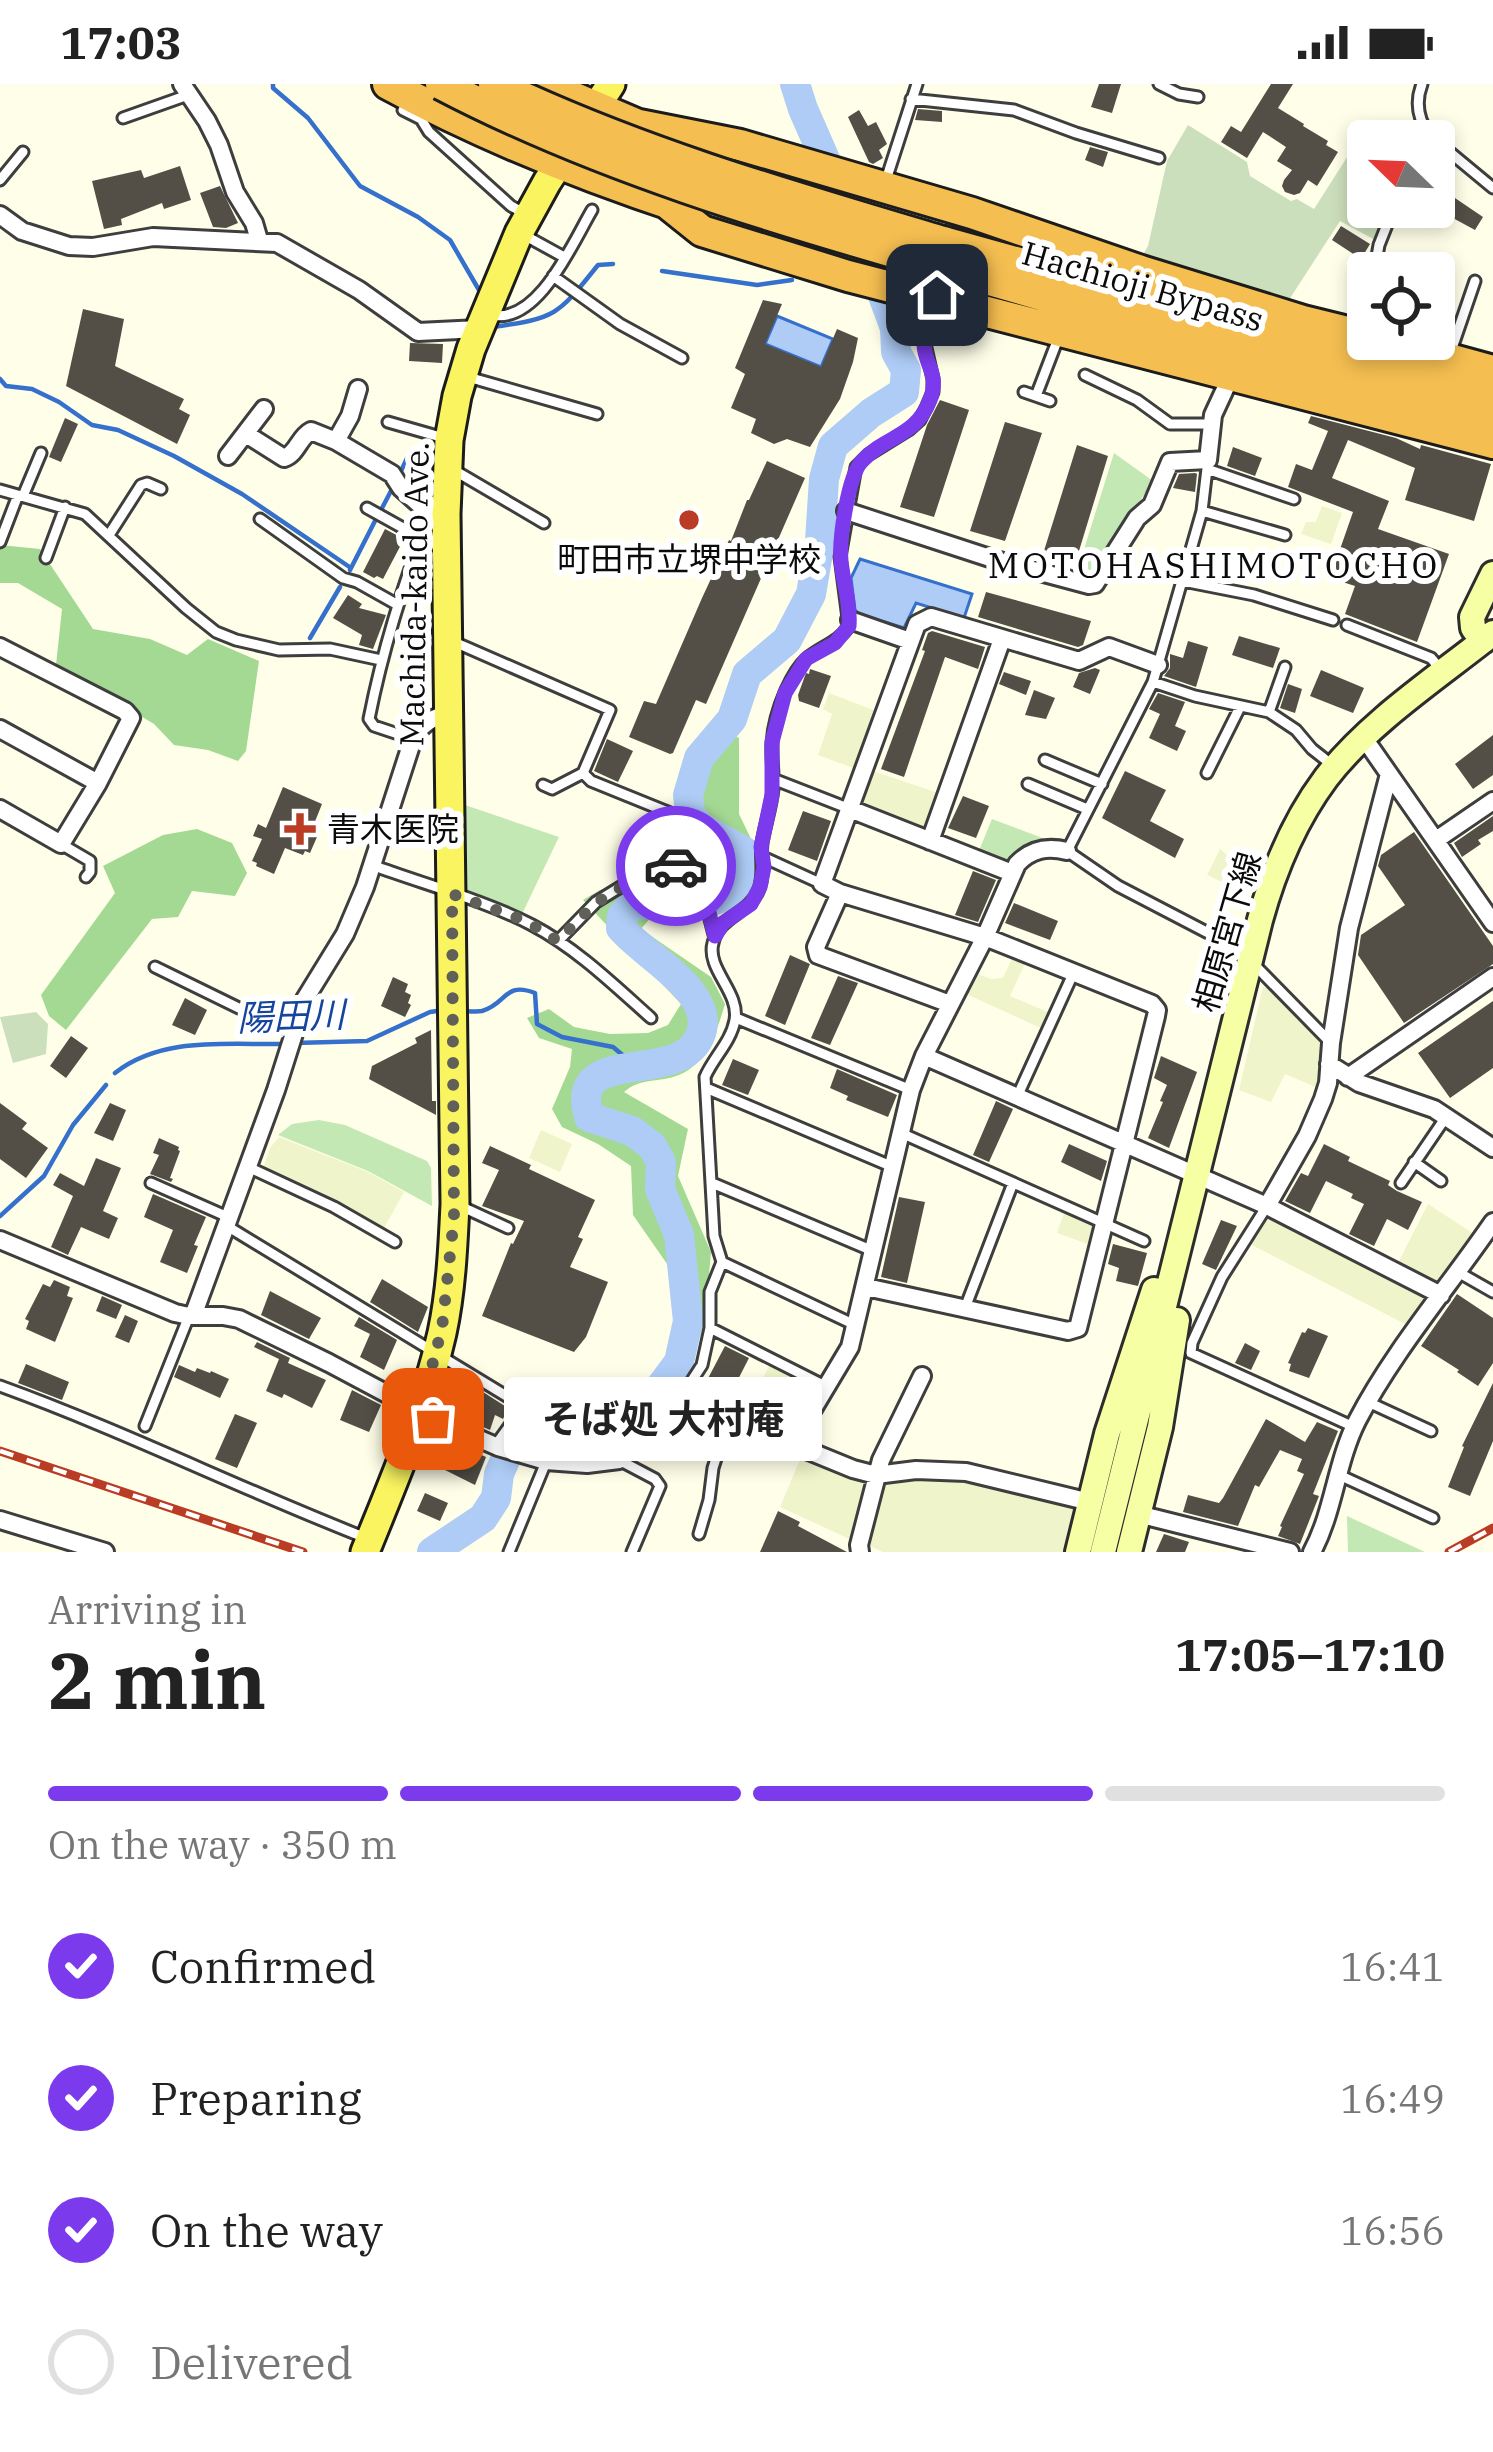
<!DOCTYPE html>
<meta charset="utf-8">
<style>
body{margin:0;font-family:"IBM Plex Serif","Noto Sans JP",serif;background:#f6f6f6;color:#222;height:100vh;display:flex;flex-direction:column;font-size:45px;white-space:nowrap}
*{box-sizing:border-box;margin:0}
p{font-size:39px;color:#767676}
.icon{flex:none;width:66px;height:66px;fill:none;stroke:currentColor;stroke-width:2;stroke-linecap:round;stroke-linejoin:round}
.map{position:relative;height:1468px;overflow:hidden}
.sheet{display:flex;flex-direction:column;background:#fff;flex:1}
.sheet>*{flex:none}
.needle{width:78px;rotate:293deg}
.buttons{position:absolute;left:1347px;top:36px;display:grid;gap:24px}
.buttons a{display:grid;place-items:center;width:108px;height:108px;border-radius:12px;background:#fff;box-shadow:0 6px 18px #0003;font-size:60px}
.pin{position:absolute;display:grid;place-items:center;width:102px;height:102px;color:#fff;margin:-51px;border-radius:24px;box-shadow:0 6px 18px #0006}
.courier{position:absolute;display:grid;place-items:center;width:120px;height:120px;margin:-60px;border:9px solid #7c3aed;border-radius:50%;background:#fff;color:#222;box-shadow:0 3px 15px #0007}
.bubble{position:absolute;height:84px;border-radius:12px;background:#fff;box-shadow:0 6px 18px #0003;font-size:39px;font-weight:700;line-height:84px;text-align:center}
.head em{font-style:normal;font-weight:700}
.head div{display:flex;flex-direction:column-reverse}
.head{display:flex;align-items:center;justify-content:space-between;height:204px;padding:0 48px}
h1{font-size:78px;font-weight:700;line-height:90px}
.bar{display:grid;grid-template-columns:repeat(4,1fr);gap:18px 12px;align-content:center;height:144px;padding:0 48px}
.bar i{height:15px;border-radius:9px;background:#e0e0e0}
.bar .on{background:#7c3aed}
.bar p{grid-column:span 4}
ol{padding:0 48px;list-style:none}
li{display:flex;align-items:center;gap:36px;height:132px}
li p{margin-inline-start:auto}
li .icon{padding:12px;border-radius:50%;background:#7c3aed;color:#fff;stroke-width:4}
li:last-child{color:#767676}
li i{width:66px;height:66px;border:6px solid #e0e0e0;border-radius:50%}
.status{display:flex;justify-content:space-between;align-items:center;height:84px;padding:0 60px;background:#fff;direction:ltr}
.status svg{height:33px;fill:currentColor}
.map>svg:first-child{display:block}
</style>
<div class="status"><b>17:03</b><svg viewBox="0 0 49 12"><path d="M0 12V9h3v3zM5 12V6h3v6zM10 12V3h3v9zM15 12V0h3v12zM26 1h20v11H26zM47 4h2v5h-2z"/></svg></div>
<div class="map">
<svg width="1493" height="1468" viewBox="0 0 1493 1468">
<rect width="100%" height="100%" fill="#ffffe9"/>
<path fill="#eff4ca" d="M1322 422 1342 429 1331 460 1301 450 1306 438H1316Z
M829 609 878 628 856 685 818 671 832 630 823 625Z
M870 686 941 710 929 743 923 747 862 723 859 716Z
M1220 765 1228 772V777L1254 788 1247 809 1207 791Z
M1014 870 1027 875 1010 912 1050 929 1043 945 964 909 975 889 991 895 1003 894Z
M1263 903 1269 904 1325 963 1318 1004 1285 990 1271 1018 1239 1006Z
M541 1046 572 1060 560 1088 529 1074Z
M279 1053 368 1088 404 1108 383 1146 350 1125 263 1084 270 1064Z
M1428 1120 1474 1150 1440 1199 1398 1179Z
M1064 1129 1094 1141 1090 1161 1057 1149Z
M1273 1133 1426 1210 1428 1216 1411 1243 1248 1159 1263 1136Z
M770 1280 814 1303 815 1310 793 1349 784 1351 743 1334Z
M805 1373 862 1397 866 1402 854 1457 780 1423 799 1378Z
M954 1393 1074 1421 1076 1426 1066 1468H883L868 1461 883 1398 901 1394Z"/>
<path fill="#c4e8b4" d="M1114 369 1153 397 1092 491 1085 494 1076 491Z
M462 720 559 753 522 830 464 808Z
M992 735 1053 758 1027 761 1006 778 978 769Z
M319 1036 345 1041 427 1077 431 1084 432 1122 368 1087 278 1051 292 1040Z
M1347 1432 1425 1468H1348Z"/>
<path fill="#a4d993" d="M0 461 40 465 93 545 150 555 187 571 208 555 259 577 246 667 238 677 208 666 174 661 154 640 56 581 62 525 18 499H0Z
M729 649 739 654V730L754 761 746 806 729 827 652 832 641 845 711 893 725 920C717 947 707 980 679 991 659 999 641 993 624 1008L688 1045 678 1092 711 1168 705 1236 687 1293 669 1318 644 1333 697 1227 694 1195 672 1187 633 1131 631 1082 598 1060 562 1043 552 1025 570 983 572 965 539 954 527 934 549 925 574 943 610 950 648 949 668 941 681 920 583 816 600 806 700 771C694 711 694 698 729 649Z
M197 745 232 759 247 789 235 812 192 807 178 833 152 835 66 946 49 932 41 911 115 809 103 782 163 751Z"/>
<path fill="#ccdfbc" d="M1188 41 1247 78 1250 92 1291 117 1297 115 1314 125 1356 59 1368 66V123H1390L1375 156 1340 137 1287 219 1141 174 1148 162 1167 77Z
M36 928 48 940 46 970 13 979 0 933Z"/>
<path fill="#aeccf6" stroke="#3570cd" stroke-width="3" d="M777 232 833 255 821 283 765 260Z
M860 475 972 510 964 534 916 519 904 544 859 530 855 526 851 494Z"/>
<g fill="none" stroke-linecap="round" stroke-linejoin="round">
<path stroke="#3570cd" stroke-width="4.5" d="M273 0V4L308 34 360 102 418 133 450 156 479 206
M662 187 757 201 792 196
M493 243C557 234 558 231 598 181L613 180
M0 295 6 302 32 305 59 318 92 341 118 346 174 372 242 410 351 484
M400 389 410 368 433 370
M381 426 392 405
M350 486 376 435
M310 554 340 503
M462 927C466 927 477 928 482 927 507 920 504 897 535 909L537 940 562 953 613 963 637 983
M295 959 367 957 430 928 444 926
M115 989C162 952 227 961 283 960
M0 1132 44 1092 73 1041 106 1001"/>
<path stroke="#aeccf6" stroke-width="30" d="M432 1468 483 1434 496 1414 499 1390 515 1353 537 1344 590 1358 619 1352 647 1321 679 1278 688 1237 679 1151 660 1105 661 1078 652 1062 632 1047 589 1033C567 958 678 1004 700 952 718 909 645 873 621 844L622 832 633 820C675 822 752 831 745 768L699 742 690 729 688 711 699 674 732 635 747 590 787 556 811 510 820 457 824 395 833 362 871 329 904 308 906 286 896 268 895 244 873 185 803 25 795 0"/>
</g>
<path fill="#534f47" d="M1099 0H1121L1112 29 1091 23Z
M1271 0H1293L1278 24 1304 40 1303 42 1328 57 1326 61 1338 68 1317 102 1308 96 1300 109 1294 111 1285 108 1282 102 1284 96 1292 86 1277 77 1286 63 1263 48 1247 74 1221 58 1231 42 1241 48Z
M918 25 942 27V38L915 36Z
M859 26 868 42 876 38 887 60 879 66 883 74 873 80 869 78 848 33Z
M1090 63 1108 68 1103 83 1085 76Z
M180 82 191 116 164 125 162 119 121 135 122 141 104 145 92 97 141 86 144 94Z
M220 102 238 139 226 144 213 143 200 109Z
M1452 112 1483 133 1475 146 1451 133 1453 130 1445 126Z
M1341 142 1370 160 1361 175 1332 156Z
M763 216 782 220 765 260 821 283 837 245 858 254 853 278 840 315 810 363 787 355 774 360 751 349 756 335 731 324 745 290 735 284Z
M83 225 124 235 115 282 184 315 179 325 190 331 177 360 66 302Z
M410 259 443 260 442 279 409 277Z
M940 316 969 326 934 433 900 423 927 341Z
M1311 332 1396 354 1420 365 1421 361 1491 380 1474 437 1405 416 1415 384 1348 356 1332 394 1389 417 1378 445 1449 470 1417 558 1345 530 1355 502 1330 494 1353 428 1288 403 1296 380 1312 386 1328 347 1308 339Z
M65 334 78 340 61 378 49 373Z
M1005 338 1042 349 1005 457 970 447Z
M1077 361 1108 372 1075 480 1043 470Z
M1233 363 1262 374 1255 392 1227 382Z
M767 377 805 394 706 620 696 616 673 669 670 670 629 653 644 617 656 620 702 514 729 456 731 457 747 416H749Z
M1195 389 1197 390 1195 408 1173 404 1179 390Z
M385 445 404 455 383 495 377 492 374 494 363 488Z
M986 508 1091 537 1083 561 1078 563 978 533Z
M348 511 362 520 359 524 386 531 373 565 359 561 362 551 333 534Z
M932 547 985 563 978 585 945 573 904 693 881 685 925 567 922 566 928 549Z
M1239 552 1280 564 1273 584 1232 571Z
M1188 557 1208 563 1196 603 1164 592 1170 584V570L1183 574Z
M1095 584 1100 586 1090 610 1073 603 1079 589Z
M810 585 831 592 819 624 799 617 798 611 806 589 809 590Z
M1321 586 1364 604 1353 629 1310 612Z
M1004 588 1031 597 1026 611 999 600Z
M1288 600 1302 605 1295 629 1280 624Z
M1034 606 1055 614 1046 635 1025 631Z
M1158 609 1185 618 1175 642 1186 647 1177 667 1149 654 1160 630 1149 625Z
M1493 651V691L1473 705 1455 680Z
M607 655 633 667 618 698 594 687Z
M1125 687 1166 706 1150 737 1184 755 1175 774 1102 734Z
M283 703 322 720 310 750 317 753 310 769 305 767 303 771 285 764 274 790 256 782 257 779 252 777 262 755 253 752 258 740 266 744Z
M963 712 989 722 976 754 948 744Z
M803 727 831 737 817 777 788 766Z
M1493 732V747L1478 756 1481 760 1462 773 1454 759Z
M1414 748 1493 862V880L1404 939 1358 871 1361 851 1405 821 1378 782 1381 771Z
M973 787 996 796 978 838 955 831Z
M1014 819 1058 837 1050 856 1005 839Z
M790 871 810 880 785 941 765 932Z
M838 892 858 899 830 961 811 954Z
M393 893 408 900 405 908 411 911 408 919 411 921 405 933 381 922Z
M185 914 207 926 195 951 172 941Z
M1493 917V984L1450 1014 1418 969Z
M431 946 432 1017H436V1031L369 995 372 982 417 959 415 954Z
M71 952 88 964 66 994 50 982Z
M1161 972 1197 988 1169 1064 1148 1054 1163 1018 1160 1017 1167 1001 1154 994Z
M733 975 759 986 748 1011 722 1001Z
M837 985 897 1011 888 1033 846 1016 848 1012 830 1004Z
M996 1017 1013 1025 989 1078 973 1071Z
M0 1019 27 1039 22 1045 48 1064 26 1094 0 1075Z
M110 1019 126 1026 113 1057 94 1049Z
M159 1054 179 1063 178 1066 180 1067 170 1094 173 1095 171 1098 150 1090 159 1071 153 1069Z
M1069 1060 1107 1077 1101 1097 1061 1078Z
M1324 1060 1350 1073 1348 1077 1390 1097 1388 1101 1397 1107 1422 1118 1408 1146 1387 1135 1374 1162 1349 1150 1364 1120 1351 1114 1353 1110 1326 1097 1310 1129 1285 1117 1301 1089 1308 1092Z
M490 1062 531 1081 529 1085 595 1116 578 1153 583 1155 570 1183 608 1198 586 1253 574 1268 482 1232 511 1159 513 1160 524 1137 482 1122 499 1086 482 1079Z
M96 1074 121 1084 103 1127 118 1134 109 1155 81 1143 68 1171 51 1163 73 1112 53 1101 60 1089 84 1102Z
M153 1110 206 1133 194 1161 198 1162 187 1189 160 1178 173 1146 144 1133Z
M899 1113 925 1118 907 1199 881 1193Z
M1221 1136 1237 1142 1216 1186 1202 1180Z
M1113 1160 1147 1169 1138 1202 1116 1197 1119 1184 1108 1180Z
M382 1195 428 1223 418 1248 370 1218Z
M54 1196 70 1203 67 1212 73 1214 55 1258 26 1245 29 1237 25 1235 43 1200 50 1203Z
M270 1207 321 1234 309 1255 261 1231Z
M1457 1210 1493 1234V1279L1478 1302 1457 1288 1459 1286 1421 1262Z
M102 1212 122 1221 116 1235 96 1227Z
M125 1231 138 1237 129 1259 115 1253Z
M359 1233 397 1256 384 1286 360 1273 370 1250 354 1242Z
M1308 1244 1328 1252 1309 1294 1289 1287 1291 1280 1288 1279 1302 1248 1305 1249Z
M257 1258 290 1274 288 1279 326 1296 312 1324 284 1310 282 1314 266 1307 279 1275 283 1277 254 1263Z
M1245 1259 1260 1267 1251 1286 1235 1279Z
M725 1262 749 1274 727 1317 720 1315 716 1323 709 1322 692 1313 700 1300 704 1302Z
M26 1280 69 1298 62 1316 18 1299Z
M179 1281 195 1288 197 1284 210 1289 211 1287 229 1295 220 1314 174 1293Z
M449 1295 483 1308 508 1324 503 1335 495 1331 490 1346 440 1324Z
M1493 1299V1357L1470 1412 1448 1403 1464 1363 1462 1362Z
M352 1306 381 1321 369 1348 340 1336Z
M235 1330 257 1339 237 1384 215 1375Z
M1266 1335 1305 1358 1317 1338 1338 1347 1313 1410 1319 1412 1300 1460 1278 1452 1282 1443 1280 1442 1304 1390 1297 1387 1302 1375 1280 1366 1259 1403 1255 1401 1238 1442 1183 1428 1188 1411 1219 1419 1223 1414Z
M447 1355 486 1373 475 1401 437 1382Z
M425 1409 448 1419 440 1437 417 1427Z
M778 1427 800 1438 798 1442 847 1468H760Z
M1164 1450 1189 1458 1185 1468H1156Z"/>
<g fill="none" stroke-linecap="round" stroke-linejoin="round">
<g stroke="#3e3e3e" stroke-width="15">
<path id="lane" d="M1159 0 1179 10 1198 13
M1422 0C1415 18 1418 35 1429 51L1493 104
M911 15 1014 26 1076 49 1159 74
M403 26 421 35 429 48 511 122 524 129
M123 34 188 11
M0 96 23 68
M885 99 917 0
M524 151 564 173
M1374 189 1379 161 1394 123
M553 192 620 240 682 274
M491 231C538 241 572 160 592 126
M1360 245 1368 216
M1450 270 1475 197
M1085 291 1137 316 1170 340H1211
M468 293 597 330
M1024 308 1050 317
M1036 312 1059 252
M388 338 444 354
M1208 376 1202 427 1153 598 1067 767 1118 802 1239 865 1331 959
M452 385 544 439
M1207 385 1294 415
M0 406 85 430 186 524 216 548 236 556 279 566 330 565 381 576
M23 412 41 369
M367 424 421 454
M1202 427 1285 451
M260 435 343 494 357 498 398 521
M109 451 141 401 147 399 161 405
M0 458 18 411
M46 474 65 423
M1183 497 1254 511 1333 536
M1347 541 1431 574 1443 588
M452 557 610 626 583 689 552 705 543 701
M1153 598 1195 612 1269 628 1296 646 1312 665 1331 680
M1269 628 1285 583
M413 655 374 642 369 635C383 564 404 497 430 430H435
M1045 676 1102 700
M583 689 591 697 670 729 693 768 714 851
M1207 689 1240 623
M773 695 850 725
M1028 700 1087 725
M61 760 90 777V788L86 793
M763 773 822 800
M372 781C423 800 484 816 532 841 576 864 614 901 651 934
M558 857 596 818 622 802 666 791 693 768
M155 883 292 950
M736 934 911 1006
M706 1004 893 1083
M1017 1013 1073 890
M901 1049 1144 1157
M1414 1078 1441 1097
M248 1083 334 1123 395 1158
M151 1099 228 1133
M712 1099 873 1167
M1401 1099 1446 1033
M458 1121 508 1144
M1267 1122 1222 1193 1192 1259 1191 1269 1354 1343
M227 1142 521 1321V1326L495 1362
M722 1178 855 1241
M1458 1188 1493 1208
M965 1224 1013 1099
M710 1244 827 1303
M0 1302C124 1347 243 1406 366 1454
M1368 1318 1431 1347
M663 1341 702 1281 710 1244V1208L722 1178 714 1152 705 993C713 974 731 958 735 936 740 908 706 885 713 859 719 832 750 830 759 805 765 789 760 775 762 759 765 741 771 724 773 705 774 690 771 674 772 659 773 642 779 622 786 606 791 595 797 583 806 575 821 562 838 559 849 542L840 473 856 383 868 371 910 345 920 336 927 322 933 308V295L924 255 937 223
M145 1342 189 1232
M619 1376 655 1395 660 1402 632 1468
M1339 1391 1433 1434
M699 1450 709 1416 713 1384 728 1337
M509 1468 546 1378"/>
</g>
<g stroke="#3e3e3e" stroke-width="22">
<path id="street" d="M182 0 207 37 219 61 235 108 254 139 259 156
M0 131 22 147 69 162 93 163 153 153 277 159 359 206 418 248 479 245
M246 350 284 374C297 370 299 353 311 347L336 357 392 390 401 404 430 430
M336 357 350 332 358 305
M228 372 264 325
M846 427 999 477 1089 501 1095 500 1137 434 1152 421 1170 378 1208 376 1213 331 1232 290
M850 536 910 557
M0 563 125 627 131 634 98 699 61 760 0 725
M0 645 98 699
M1364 654 1493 839
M850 725 1012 789
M1436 756 1493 717
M930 757 1002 555
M840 809 816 863 818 871 950 920
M924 972 1267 1122 1441 1211
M1329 980 1359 999 1434 1025 1493 1064
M1348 993 1493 893
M1267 1122 1307 1052 1323 1015 1328 999 1331 959 1349 844 1389 690
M0 1156 175 1229 189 1232H223L239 1235 329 1279 436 1336 498 1363 546 1377 587 1380 619 1376 673 1339 706 1334 745 1341 853 1385 876 1391 916 1386 966 1388 1090 1418
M866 1203 1068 1247 1078 1244 1156 932 1157 926 1152 920 985 853 840 809 822 800 917 540 931 533 1079 577 1109 563 1158 581
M193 1232 276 1006 305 915 345 850 365 803 413 655C420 641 433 633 448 630
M792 1360 850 1263 911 1006 924 972 985 853 1017 780C1031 765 1047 762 1067 767
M1138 1430 1290 1468
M0 1436 105 1468
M860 1468 859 1461 881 1376 922 1292
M1312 1468C1334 1427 1336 1379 1357 1337 1392 1269 1449 1202 1493 1138"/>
</g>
<g stroke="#2d2d2d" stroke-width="30">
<path id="secondary" d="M1483 557 1473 544 1472 533 1493 490
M1078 1468 1107 1350 1154 1206
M1103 1468 1260 836C1274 785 1294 737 1326 694 1369 638 1438 593 1493 549
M1129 1468 1160 1343 1177 1236"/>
</g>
<g stroke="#1c1c1c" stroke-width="33">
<path id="primary" d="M365 1468C394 1396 425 1325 442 1249 451 1207 453 1163 455 1120L446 430 449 356 457 312 471 265 519 149 547 98 611 0"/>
</g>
<g stroke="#1c1c1c" stroke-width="36">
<path id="highway" d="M388 0C480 50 582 91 682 124
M542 0 650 46
M634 40 740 61 972 129 1141 187 1303 237 1368 253
M667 119 702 147 848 192 1493 359
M943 158 1493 310
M955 186 1201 257 1493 336
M1376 255 1493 287"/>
</g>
<use href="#lane" stroke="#fff" stroke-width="9"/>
<use href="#street" stroke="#fff" stroke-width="16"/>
<use href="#secondary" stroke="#f6ffa4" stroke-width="24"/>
<use href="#primary" stroke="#f9f45f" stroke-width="27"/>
<use href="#highway" stroke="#f5be51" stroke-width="30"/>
<g stroke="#ba3c24" stroke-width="9">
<path id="rail" d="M0 1367 303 1468
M1449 1468 1493 1444"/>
</g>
<use href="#rail" stroke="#fff" stroke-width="4.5" stroke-dasharray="14" stroke-linecap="butt"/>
<g stroke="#1c1c1c" stroke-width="36" stroke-linecap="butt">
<path id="highway-bridge" d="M441 0C603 85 779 135 955 186
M494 0C638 69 791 113 943 158"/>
</g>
<use href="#highway-bridge" stroke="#f5be51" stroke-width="30"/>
</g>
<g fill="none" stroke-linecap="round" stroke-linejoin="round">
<path stroke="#606059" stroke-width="12" stroke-dasharray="0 21.6" d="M433 1335 420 1328 442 1244 454 1134 452 810 526 837 558 857C577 838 595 816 620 804 639 794 659 796 676 782"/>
<path stroke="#7c3aed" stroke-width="15" d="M676 782 693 768 715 852 723 839 751 820 760 803 764 783 761 763 772 711V658L785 609 806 575 835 559 849 542C851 520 843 498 841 477 839 455 848 392 862 377 886 351 915 354 930 316 940 290 925 282 924 261 923 248 934 230 938 217L937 211"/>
</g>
<g fill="#ba3c24" stroke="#fff" stroke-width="4.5">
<circle cx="689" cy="436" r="12"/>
<path d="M294 727h12v12h12v12h-12v12h-12v-12h-12v-12h12z"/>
</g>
<g text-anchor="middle" stroke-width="12" stroke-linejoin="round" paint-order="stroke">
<g font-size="33" fill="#0b0b0b" stroke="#fff">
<text transform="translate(1143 202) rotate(16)" y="12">Hachioji Bypass</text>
<text transform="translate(414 510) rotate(-89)" y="12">Machida-kaido Ave.</text>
<text transform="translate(1227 848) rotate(-74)" y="12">相原宮下線</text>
</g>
<g font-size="33" fill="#0b0b0b" stroke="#fff">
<text x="689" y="487">町田市立堺中学校</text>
<text x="327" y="757" text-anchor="start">青木医院</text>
</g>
<g font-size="36" letter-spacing="3" fill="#0b0b0b" stroke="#fff">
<text x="1214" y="494">MOTOHASHIMOTOCHO</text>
</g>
<g font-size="36" font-style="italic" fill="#15459c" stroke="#fff">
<text transform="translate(291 932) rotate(-2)" y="13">陽田川</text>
</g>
</g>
</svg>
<div class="buttons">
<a><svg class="needle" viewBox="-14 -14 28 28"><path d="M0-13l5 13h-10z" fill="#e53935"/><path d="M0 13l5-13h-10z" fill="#767676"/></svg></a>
<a><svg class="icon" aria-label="locate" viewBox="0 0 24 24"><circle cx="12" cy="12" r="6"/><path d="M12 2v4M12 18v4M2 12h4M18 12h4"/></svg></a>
</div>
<div class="pin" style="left:433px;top:1335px;background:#ea580c"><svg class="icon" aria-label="bag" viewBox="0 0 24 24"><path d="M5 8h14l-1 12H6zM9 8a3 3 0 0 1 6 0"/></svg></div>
<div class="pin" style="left:937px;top:211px;background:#1f2937"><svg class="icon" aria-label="home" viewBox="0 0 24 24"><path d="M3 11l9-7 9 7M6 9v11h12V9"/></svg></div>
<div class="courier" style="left:676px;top:782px"><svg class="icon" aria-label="car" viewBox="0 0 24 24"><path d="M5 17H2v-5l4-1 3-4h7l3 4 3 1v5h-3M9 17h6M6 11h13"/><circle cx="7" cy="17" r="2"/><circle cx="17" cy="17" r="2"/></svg></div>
<div class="bubble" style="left:504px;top:1293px;width:318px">そば処 大村庵</div>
</div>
<section class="sheet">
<div class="head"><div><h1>2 min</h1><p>Arriving in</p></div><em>17:05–17:10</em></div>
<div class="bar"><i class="on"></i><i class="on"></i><i class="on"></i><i></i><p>On the way · 350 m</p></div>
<ol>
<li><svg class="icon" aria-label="check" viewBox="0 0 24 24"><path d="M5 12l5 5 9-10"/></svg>Confirmed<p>16:41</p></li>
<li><svg class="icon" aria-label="check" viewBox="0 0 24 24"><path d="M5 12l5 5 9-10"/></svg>Preparing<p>16:49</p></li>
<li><svg class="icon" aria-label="check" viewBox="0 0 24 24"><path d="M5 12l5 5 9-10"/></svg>On the way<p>16:56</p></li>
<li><i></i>Delivered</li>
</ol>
</section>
